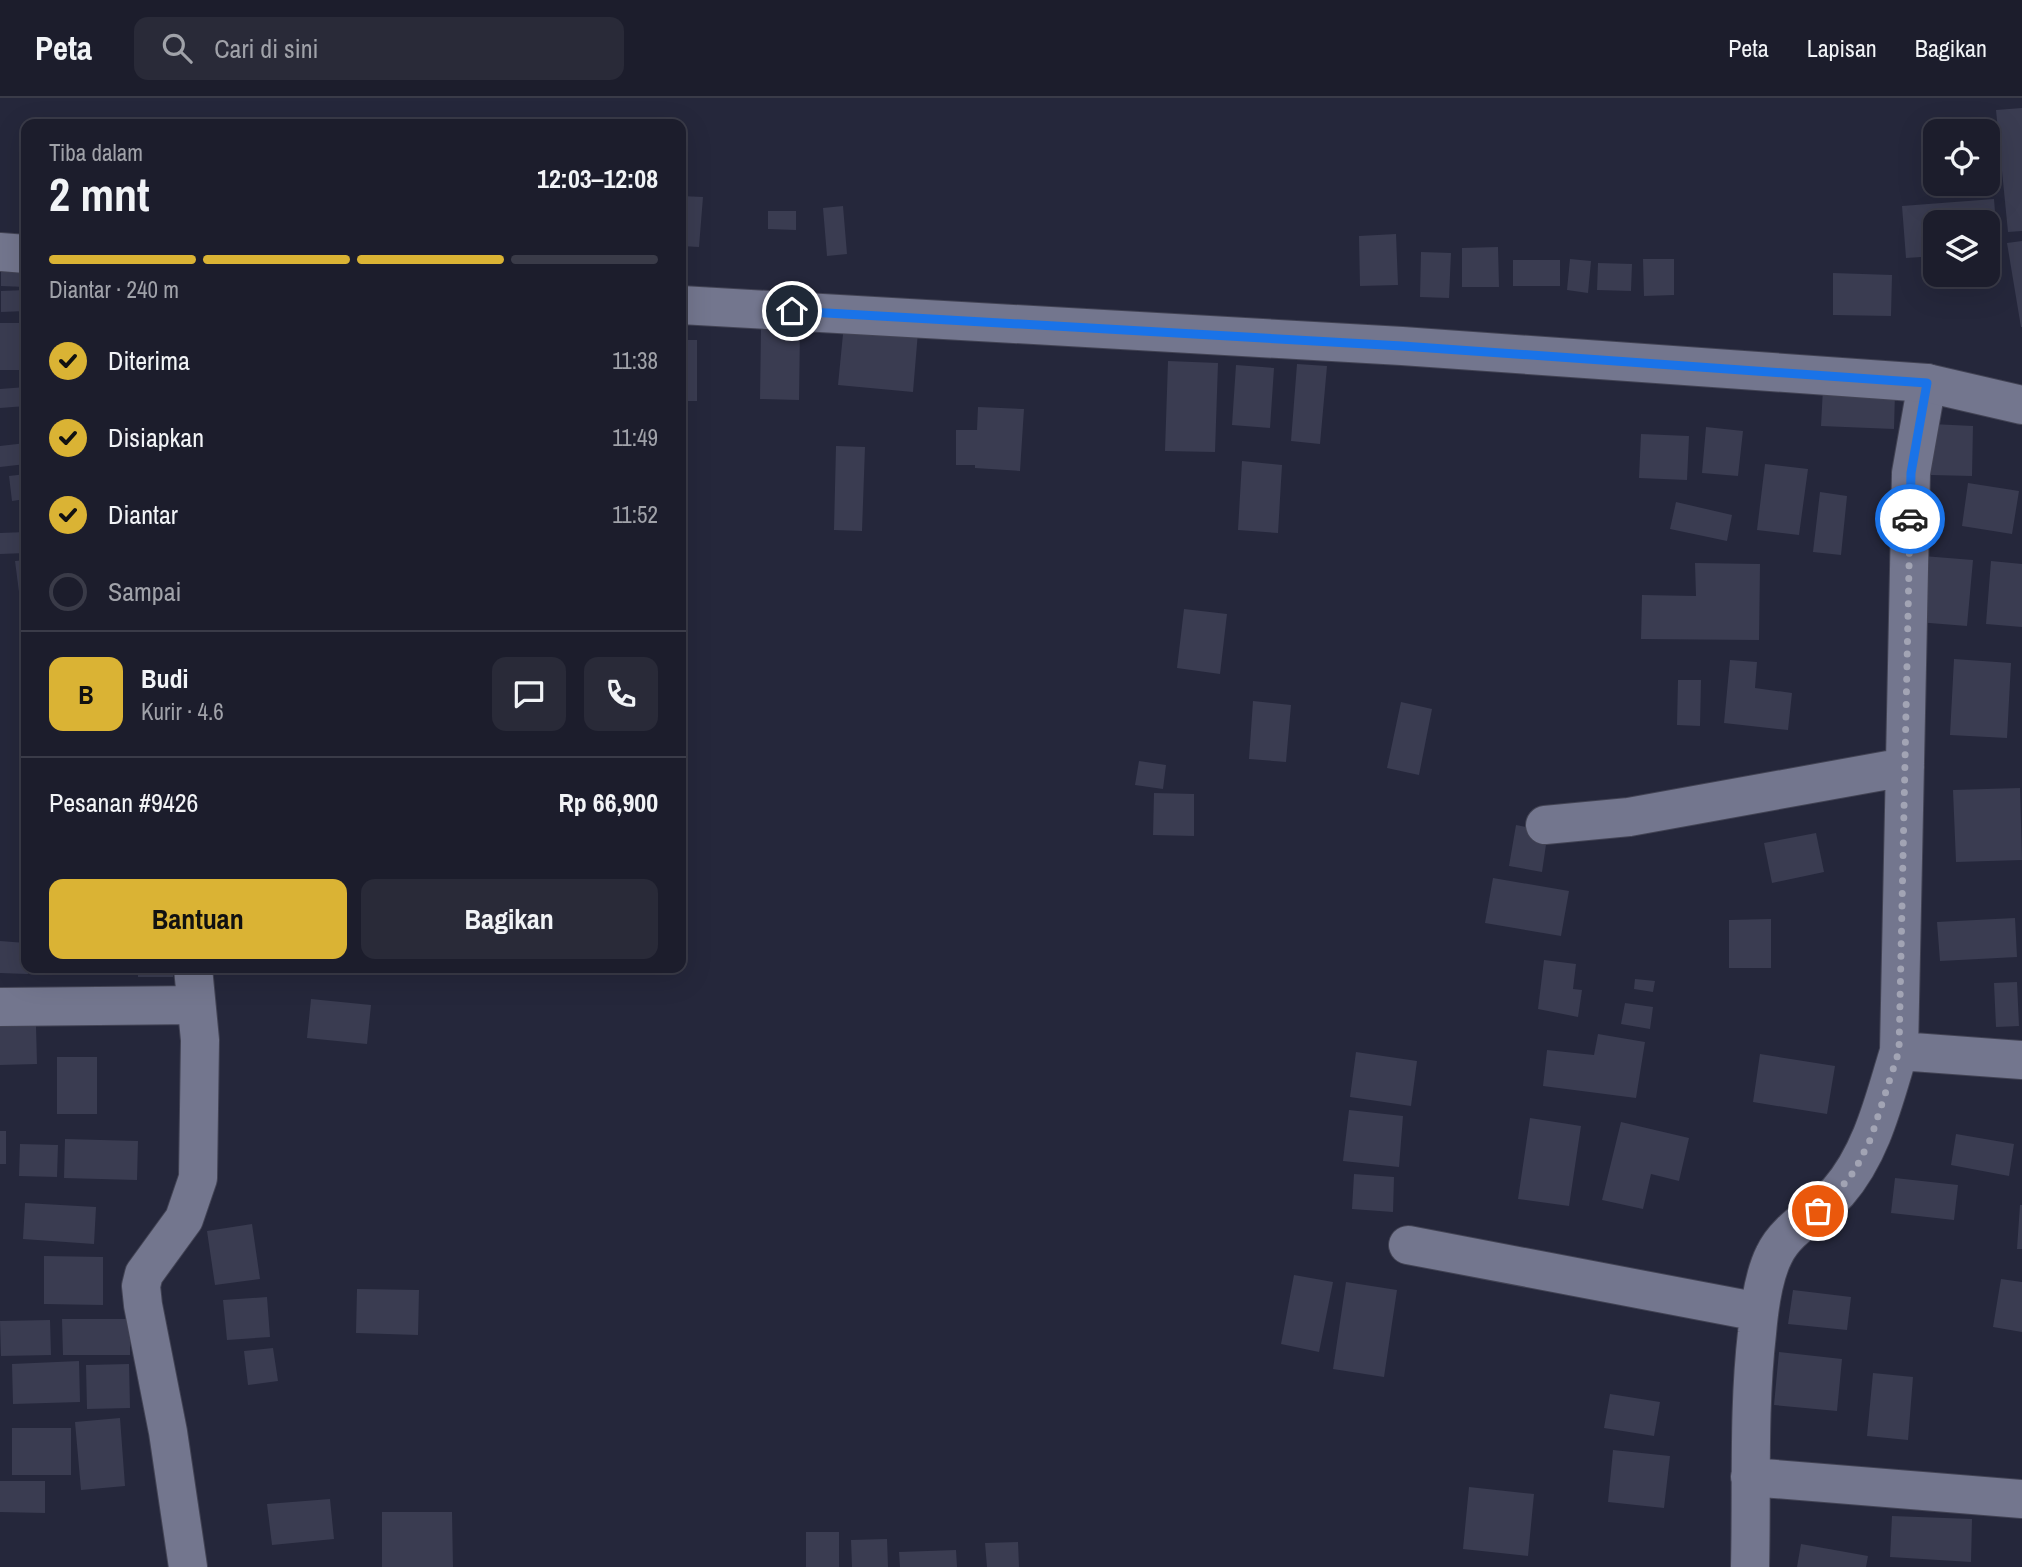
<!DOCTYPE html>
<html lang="id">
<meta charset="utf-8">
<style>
body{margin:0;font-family:"Archivo Narrow",sans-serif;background:#292a38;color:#f1f3f6;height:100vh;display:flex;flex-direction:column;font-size:26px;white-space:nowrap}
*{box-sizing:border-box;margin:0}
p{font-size:23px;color:#a0a2a9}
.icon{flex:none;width:38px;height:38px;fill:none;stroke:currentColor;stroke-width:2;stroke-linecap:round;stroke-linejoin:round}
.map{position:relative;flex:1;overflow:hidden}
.drawer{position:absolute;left:21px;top:21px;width:665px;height:854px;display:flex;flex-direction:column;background:#1c1d2c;border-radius:14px;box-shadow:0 7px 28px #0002,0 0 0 2px #3a3b48}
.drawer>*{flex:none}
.buttons{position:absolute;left:1923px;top:21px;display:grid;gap:14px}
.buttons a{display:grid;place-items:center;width:77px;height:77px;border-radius:14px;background:#1c1d2c;box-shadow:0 7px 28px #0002,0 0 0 2px #3a3b48;font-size:35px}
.pin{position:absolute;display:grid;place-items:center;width:60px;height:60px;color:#fff;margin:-30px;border:4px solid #fff;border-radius:50%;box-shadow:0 2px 7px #0007}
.courier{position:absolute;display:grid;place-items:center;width:70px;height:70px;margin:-35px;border:5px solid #1a73e8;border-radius:50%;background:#fff;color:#222;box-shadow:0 2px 9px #0007}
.summary em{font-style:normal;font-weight:800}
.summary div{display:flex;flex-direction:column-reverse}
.summary{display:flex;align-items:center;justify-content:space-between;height:119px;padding:0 28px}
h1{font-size:46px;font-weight:800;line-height:52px}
.bar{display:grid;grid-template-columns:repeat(4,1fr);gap:10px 7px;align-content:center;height:84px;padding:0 28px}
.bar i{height:9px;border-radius:5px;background:#3a3b48}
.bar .active{background:#dab334}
.bar p{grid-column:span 4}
.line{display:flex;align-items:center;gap:18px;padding:0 28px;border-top:2px solid #3a3b48}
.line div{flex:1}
.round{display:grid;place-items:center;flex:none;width:74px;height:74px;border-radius:14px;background:#292a38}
ol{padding:0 28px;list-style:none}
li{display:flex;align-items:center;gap:21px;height:77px}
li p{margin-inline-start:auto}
li .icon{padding:7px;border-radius:50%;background:#dab334;color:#111;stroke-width:4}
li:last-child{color:#a0a2a9}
li i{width:38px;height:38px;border:4px solid #3a3b48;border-radius:50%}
.primary-button{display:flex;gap:14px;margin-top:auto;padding:14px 28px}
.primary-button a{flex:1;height:80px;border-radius:14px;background:#dab334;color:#111;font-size:28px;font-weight:800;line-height:80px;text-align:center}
.primary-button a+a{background:#292a38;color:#f1f3f6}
header{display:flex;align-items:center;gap:42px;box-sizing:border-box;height:98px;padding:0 35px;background:#1c1d2c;border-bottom:2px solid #3a3b48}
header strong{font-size:33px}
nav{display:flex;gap:38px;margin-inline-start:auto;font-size:24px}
.search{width:490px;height:63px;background:#292a38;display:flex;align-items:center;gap:18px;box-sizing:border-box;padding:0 24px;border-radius:14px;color:#a0a2a9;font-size:26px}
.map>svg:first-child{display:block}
</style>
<header>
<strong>Peta</strong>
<div class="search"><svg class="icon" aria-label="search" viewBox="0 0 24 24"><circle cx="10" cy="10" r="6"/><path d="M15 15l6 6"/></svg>Cari di sini</div>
<nav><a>Peta</a><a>Lapisan</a><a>Bagikan</a></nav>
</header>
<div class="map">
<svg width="2022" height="1469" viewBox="0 0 2022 1469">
<rect width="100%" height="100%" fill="#25273b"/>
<path fill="#3a3c51" d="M2022 10V133L2008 134 1996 12Z
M681 98 703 99 699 149 681 148Z
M1994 101 1998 153 1988 154V124H1936V158L1906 160 1902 108Z
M843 108 847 156 827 158 823 110Z
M768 113H796V132L768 131Z
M1396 136 1398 187 1360 188 1359 138Z
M2022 143V229H2021L2007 145Z
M1498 149 1499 189H1462V150Z
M1421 154 1451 155 1449 200 1420 199Z
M1 160H26V189L1 188Z
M1570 161 1591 163 1588 195 1567 192Z
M1643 161H1674V197L1644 198Z
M1513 162H1560V188H1513Z
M1598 165 1632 166 1631 193 1597 192Z
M1833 175 1892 177 1891 218 1833 217Z
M26 192V213L1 214V193Z
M0 225H26V272H0Z
M844 226 918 234 913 294 838 287Z
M761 230 800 231 799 302 760 301Z
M681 242H697V303H681Z
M1168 263 1218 265 1215 354 1165 353Z
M1297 266 1327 268 1320 346 1291 343Z
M1236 267 1274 270 1270 330 1232 327Z
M26 289V308L0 310V291Z
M1823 290 1895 294 1894 331 1821 328Z
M978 309 1024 311 1020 373 975 370V367H956V332H977Z
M1932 326 1973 328 1972 378 1931 377Z
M1706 329 1743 333 1738 378 1702 375Z
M1641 336 1689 338 1687 382 1639 380Z
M26 345V366L0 369V348Z
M836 348 865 349 862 433 834 432Z
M1242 363 1282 367 1278 435 1238 432Z
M1765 366 1808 371 1799 437 1757 432Z
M26 376V401L12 403 9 378Z
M1968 385 2019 393 2012 436 1962 428Z
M1820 394 1847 398 1841 457 1813 454Z
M1676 404 1732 417 1727 443 1670 431Z
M26 434V455L0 456V435Z
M1923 458 1973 462 1967 528 1917 524Z
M26 462V493L19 494 15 463Z
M1991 463 2022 466V529L1986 526Z
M1695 465 1760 466 1759 542 1641 541 1642 497 1696 498Z
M1184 511 1227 516 1220 576 1177 570Z
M1954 561 2011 565 2007 640 1950 637Z
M1730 562 1757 564 1755 590 1792 595 1788 632 1724 625Z
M24 573H26V641H23Z
M1678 582H1701L1700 628 1677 627Z
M1253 603 1291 607 1286 664 1249 661Z
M1401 604 1432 611 1419 677 1387 670Z
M1139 663 1166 667 1163 691 1135 687Z
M2020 690 2022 762 1956 764 1953 692Z
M1154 695 1194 696V738L1153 737Z
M1516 727 1548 733 1542 774 1509 768Z
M1816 735 1824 774 1772 785 1764 745Z
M1493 780 1569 793 1561 838 1485 825Z
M2015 820 2017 859 1940 863 1937 824Z
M1771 821V870H1729V822Z
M0 843 26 845 28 876 0 875Z
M1544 862 1576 866 1573 891 1582 892 1578 919 1538 911Z
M138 870H173V879H138Z
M1635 881 1655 883 1653 894 1634 891Z
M2017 884 2019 928 1996 929 1994 885Z
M311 901 371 907 367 946 307 940Z
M1625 905 1653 909 1650 931 1621 926Z
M0 928H36L37 966 0 967Z
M1598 936 1645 944 1636 1000 1543 988 1547 952 1594 957Z
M1356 954 1417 963 1411 1008 1350 999Z
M1760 956 1835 968 1827 1016 1753 1004Z
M57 959H97V1016H57Z
M1349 1012 1403 1018 1399 1069 1343 1063Z
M1530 1020 1581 1028 1569 1108 1518 1101Z
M1621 1024 1689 1040 1679 1083 1651 1076 1643 1111 1602 1102Z
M0 1033H6V1066H0Z
M1956 1036 2014 1046 2009 1078 1951 1067Z
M65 1041 138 1043 137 1082 64 1080Z
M20 1046 58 1047 57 1079 19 1078Z
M1354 1076 1394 1079 1393 1114 1352 1111Z
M1895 1080 1958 1087 1954 1122 1891 1115Z
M25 1105 96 1109 94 1146 23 1141Z
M2020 1107H2022V1151H2017Z
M252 1126 260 1181 215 1187 207 1133Z
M44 1158 103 1159V1207L44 1206Z
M1294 1177 1333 1184 1319 1254 1281 1246Z
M2001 1181 2022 1184V1234L1993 1229Z
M1346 1184 1397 1192 1384 1279 1333 1271Z
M357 1191 419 1192 418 1237 356 1235Z
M1793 1192 1851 1199 1847 1232 1788 1226Z
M267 1199 270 1239 227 1242 223 1202Z
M62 1221H130V1257H63Z
M50 1222 51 1257 1 1258 0 1223Z
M273 1250 278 1283 248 1287 244 1253Z
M1779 1254 1842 1261 1837 1313 1774 1307Z
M79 1263 80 1304 13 1306 12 1266Z
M129 1266 130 1310 87 1311 86 1267Z
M1873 1275 1913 1279 1908 1342 1867 1338Z
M1610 1296 1660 1304 1654 1338 1604 1330Z
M120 1320 125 1388 81 1392 75 1324Z
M12 1330H71V1377H12Z
M1613 1352 1670 1358 1664 1410 1608 1404Z
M0 1383H45V1415L0 1414Z
M1469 1389 1534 1396 1528 1458 1463 1451Z
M330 1401 334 1441 272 1447 267 1406Z
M382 1414H452L453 1469H382Z
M1892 1418 1972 1421 1971 1464 1890 1459Z
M806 1434H839V1469H806Z
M887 1441 888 1469H852L851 1442Z
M1018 1444 1019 1469H987L985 1445Z
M1801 1446 1868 1458 1866 1469H1797Z
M956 1452 957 1469H900L899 1454Z"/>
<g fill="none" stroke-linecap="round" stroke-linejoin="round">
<g stroke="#424354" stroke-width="40">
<path id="minor" d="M1545 727 1629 719 1905 669
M0 909 196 907
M1899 953 2022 962
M1408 1147 1759 1214
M1750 1379 2022 1401
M188 1469 168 1334 143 1207 141 1188 144 1176 184 1121 198 1080 200 942 193 870
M1750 1469C1752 1391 1748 1313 1757 1235 1759 1212 1764 1177 1774 1157 1787 1129 1818 1116 1838 1094 1872 1055 1884 1002 1899 953L1911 375 1927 285"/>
</g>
<g stroke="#424354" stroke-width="40">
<path id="tertiary" d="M0 154 26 156
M681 207 1402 248 1927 285 2022 307"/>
</g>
<use href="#minor" stroke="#73768e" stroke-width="38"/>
<use href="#tertiary" stroke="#73768e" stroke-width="38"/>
</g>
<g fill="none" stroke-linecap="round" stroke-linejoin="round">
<path stroke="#a2a4b4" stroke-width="7" stroke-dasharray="0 12.6" d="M1818 1113 1837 1095 1855 1072 1871 1040 1899 953 1910 421"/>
<path stroke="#1a73e8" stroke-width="9" d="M792 213 1402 248 1927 285 1911 375 1910 421"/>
</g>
</svg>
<div class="buttons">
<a><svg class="icon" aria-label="locate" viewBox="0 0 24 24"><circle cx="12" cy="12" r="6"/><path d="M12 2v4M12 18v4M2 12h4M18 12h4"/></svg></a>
<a><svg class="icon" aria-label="layers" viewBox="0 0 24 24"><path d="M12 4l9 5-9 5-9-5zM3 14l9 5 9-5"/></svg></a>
</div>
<div class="pin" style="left:1818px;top:1113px;background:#ea580c"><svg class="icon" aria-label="bag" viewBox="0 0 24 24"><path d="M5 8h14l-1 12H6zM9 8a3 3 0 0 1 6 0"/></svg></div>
<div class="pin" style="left:792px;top:213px;background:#1f2937"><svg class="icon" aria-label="home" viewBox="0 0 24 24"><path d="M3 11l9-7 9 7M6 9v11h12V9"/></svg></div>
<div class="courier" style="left:1910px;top:421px"><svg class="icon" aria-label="car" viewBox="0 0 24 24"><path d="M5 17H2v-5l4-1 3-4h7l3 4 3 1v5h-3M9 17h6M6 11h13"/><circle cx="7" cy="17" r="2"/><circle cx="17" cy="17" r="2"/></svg></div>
<section class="drawer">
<div class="summary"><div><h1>2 mnt</h1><p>Tiba dalam</p></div><em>12:03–12:08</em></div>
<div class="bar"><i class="active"></i><i class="active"></i><i class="active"></i><i></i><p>Diantar · 240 m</p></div>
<ol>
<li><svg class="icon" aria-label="check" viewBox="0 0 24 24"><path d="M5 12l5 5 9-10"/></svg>Diterima<p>11:38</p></li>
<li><svg class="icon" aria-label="check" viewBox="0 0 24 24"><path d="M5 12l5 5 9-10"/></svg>Disiapkan<p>11:49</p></li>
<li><svg class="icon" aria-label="check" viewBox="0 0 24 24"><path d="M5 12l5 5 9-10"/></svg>Diantar<p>11:52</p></li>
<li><i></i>Sampai</li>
</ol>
<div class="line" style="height:126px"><b class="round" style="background:#dab334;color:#111">B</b><div><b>Budi</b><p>Kurir · 4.6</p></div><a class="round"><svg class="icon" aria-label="chat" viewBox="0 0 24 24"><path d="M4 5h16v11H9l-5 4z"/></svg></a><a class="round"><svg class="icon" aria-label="phone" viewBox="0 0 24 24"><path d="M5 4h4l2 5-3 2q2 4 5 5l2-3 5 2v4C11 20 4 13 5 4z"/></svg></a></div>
<div class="line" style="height:91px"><div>Pesanan #9426</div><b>Rp 66,900</b></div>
<div class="primary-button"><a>Bantuan</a><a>Bagikan</a></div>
</section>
</div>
